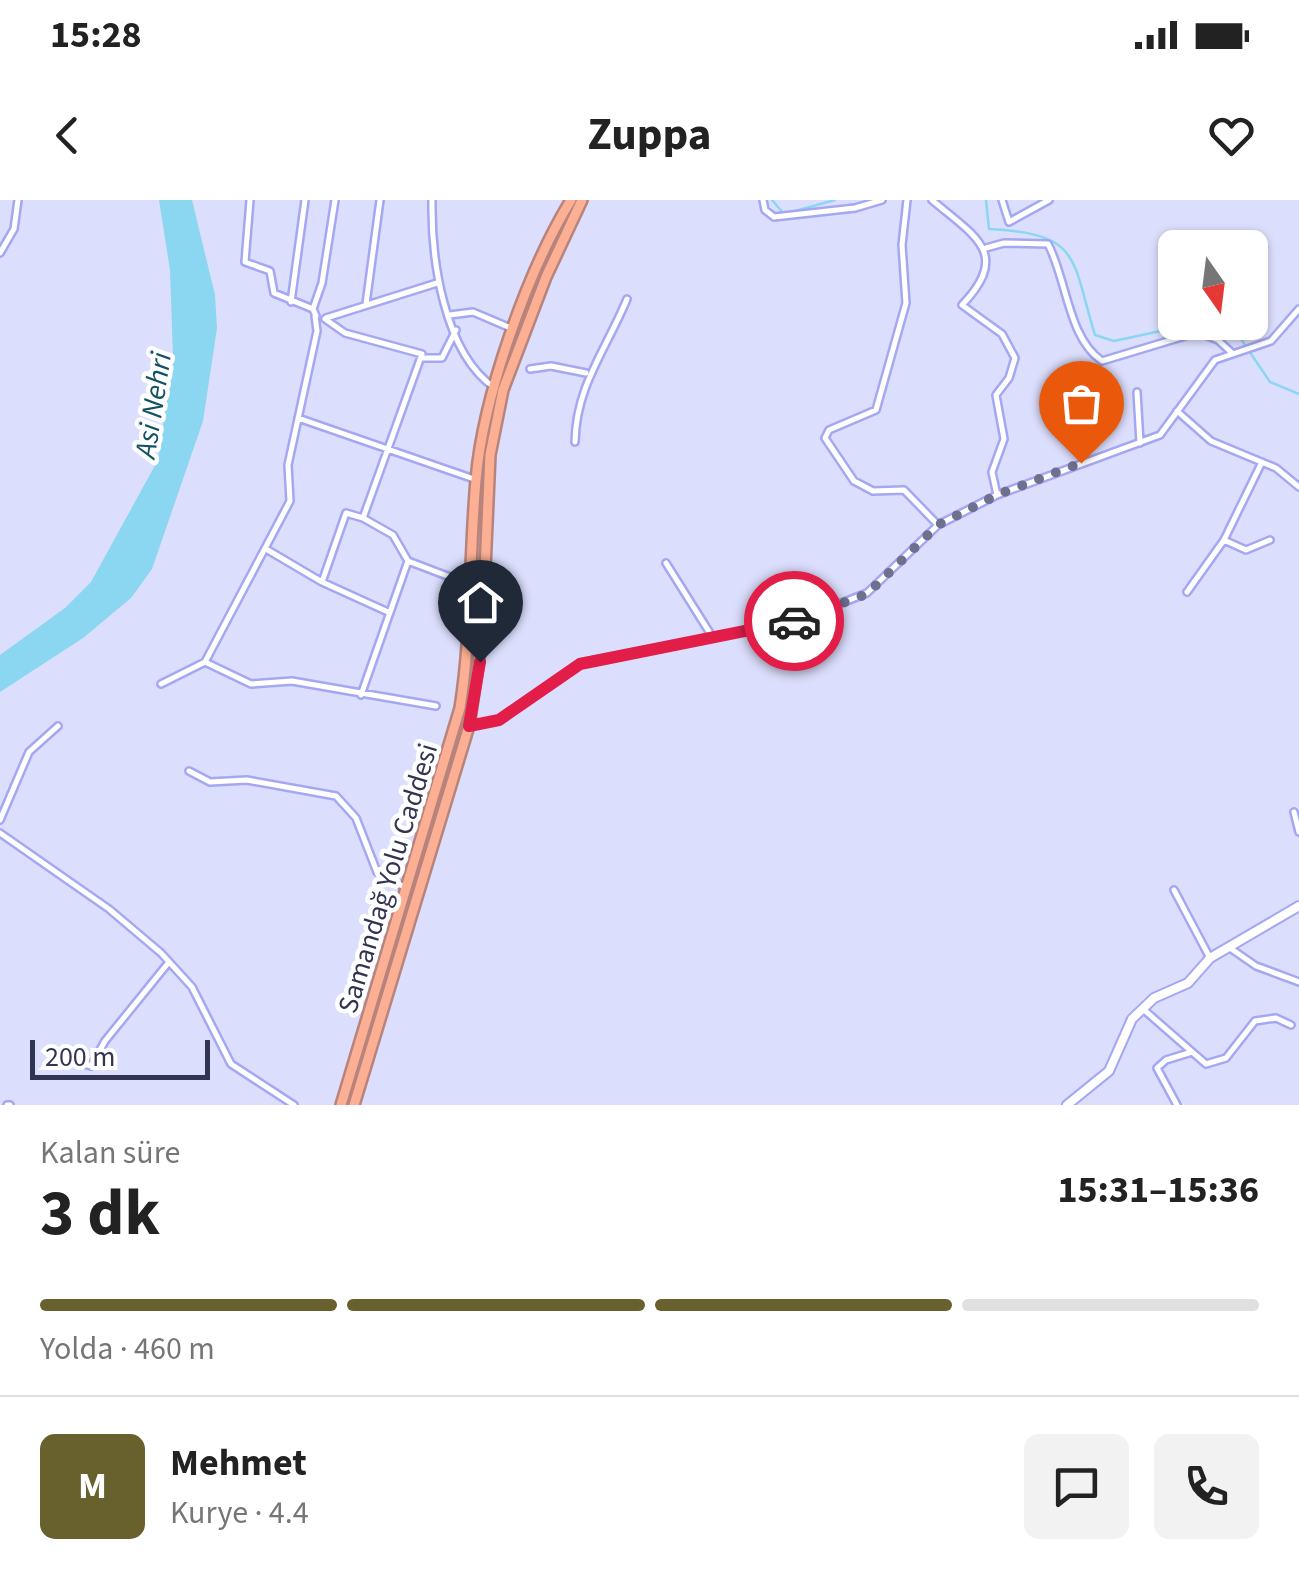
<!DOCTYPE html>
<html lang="tr">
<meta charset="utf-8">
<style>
body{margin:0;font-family:"Source Sans 3",sans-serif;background:#f2f2f2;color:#222;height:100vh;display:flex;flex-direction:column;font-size:38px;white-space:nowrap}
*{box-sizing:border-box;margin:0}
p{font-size:32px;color:#767676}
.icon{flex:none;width:55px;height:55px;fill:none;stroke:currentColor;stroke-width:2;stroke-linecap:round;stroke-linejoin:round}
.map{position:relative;height:905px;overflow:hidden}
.sheet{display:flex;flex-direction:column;background:#fff;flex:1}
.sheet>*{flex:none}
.needle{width:65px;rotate:166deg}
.tools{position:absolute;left:1158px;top:30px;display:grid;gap:20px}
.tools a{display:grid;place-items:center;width:110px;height:110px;border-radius:15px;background:#fff;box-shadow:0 2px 8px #0004;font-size:50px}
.scale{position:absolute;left:30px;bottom:25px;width:180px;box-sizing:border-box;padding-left:10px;border:5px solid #323452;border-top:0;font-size:28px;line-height:35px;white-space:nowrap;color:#323452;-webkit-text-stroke:8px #fff;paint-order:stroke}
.pin{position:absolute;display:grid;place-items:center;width:85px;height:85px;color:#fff;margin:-102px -42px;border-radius:50% 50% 50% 0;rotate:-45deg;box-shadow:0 0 10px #0007}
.pin .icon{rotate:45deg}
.courier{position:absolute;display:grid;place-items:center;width:100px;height:100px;margin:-50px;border:8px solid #e11d48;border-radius:50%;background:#fff;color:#222;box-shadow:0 2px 12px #0007}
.summary em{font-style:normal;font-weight:700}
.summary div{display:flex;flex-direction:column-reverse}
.summary{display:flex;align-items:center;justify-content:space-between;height:170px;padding:0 40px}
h1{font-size:65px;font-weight:700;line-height:75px}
.bar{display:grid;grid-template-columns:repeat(4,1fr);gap:15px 10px;align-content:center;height:120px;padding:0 40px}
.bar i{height:12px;border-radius:8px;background:#e0e0e0}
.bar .active{background:#68602d}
.bar p{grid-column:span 4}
.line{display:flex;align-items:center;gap:25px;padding:0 40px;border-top:2px solid #e0e0e0}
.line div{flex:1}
.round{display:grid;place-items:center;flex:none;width:105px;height:105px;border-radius:15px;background:#f2f2f2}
.status{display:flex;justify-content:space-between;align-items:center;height:70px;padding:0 50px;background:#fff;direction:ltr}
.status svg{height:28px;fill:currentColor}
header{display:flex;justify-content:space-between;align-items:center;height:130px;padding:0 40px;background:#fff;font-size:45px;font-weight:700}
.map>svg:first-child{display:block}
</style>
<div class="status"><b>15:28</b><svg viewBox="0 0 49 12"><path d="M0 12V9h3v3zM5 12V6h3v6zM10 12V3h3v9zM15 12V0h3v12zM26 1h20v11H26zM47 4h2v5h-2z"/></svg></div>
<header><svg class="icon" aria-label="back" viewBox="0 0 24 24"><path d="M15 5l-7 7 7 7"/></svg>Zuppa<svg class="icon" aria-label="heart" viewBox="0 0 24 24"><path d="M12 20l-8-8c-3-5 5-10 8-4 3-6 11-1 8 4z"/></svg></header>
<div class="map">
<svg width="1299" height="905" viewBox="0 0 1299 905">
<rect width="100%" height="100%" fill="#dcdefd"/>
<path fill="#8bd6f0" d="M159 0H192L215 95 217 128 203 221 152 369 131 398 83 438 0 492V455L65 408 91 382 158 260 173 156 170 70Z"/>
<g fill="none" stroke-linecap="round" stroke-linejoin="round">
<path stroke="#8bd6f0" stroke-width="2.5" d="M772 0 784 14 835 0
M986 0 989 29C1082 34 1071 57 1095 135L1114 141 1170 129 1235 130 1270 182 1299 194"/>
<g stroke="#a4a8f2" stroke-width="10">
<path id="street" d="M250 0 245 62 270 71 274 93 313 109 316 116
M432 0C431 56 443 153 495 188
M763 0 765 10 774 17 855 8 882 0
M907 0 902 45 906 103 876 210 829 230 825 238 854 281 873 291 904 290 938 325
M932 0C974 36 1012 53 962 105L1002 134 1015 158 1009 178 996 195 1004 239 992 272 997 295
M1002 0 1009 22 1049 0
M986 48 1004 43 1048 44C1067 80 1068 138 1102 161L1198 132 1218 140 1232 153
M0 53 14 29 18 0
M291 102 305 0
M366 104 380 0
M313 109 322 83 335 0
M450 115 473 112 513 129
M326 118 437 83
M325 119 345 133 422 154 363 318 393 335 408 361 361 495
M421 158H442L456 130
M530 169 551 166 586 173
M1137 192 1140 243
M1177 211 1211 241 1276 268 1299 287
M298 218 474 279
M575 242C576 186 606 150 627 99
M1224 340 1246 350 1270 340
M266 349 322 382 388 412
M408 361 471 385
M666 363 713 438
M322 382 346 313 363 318
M1187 392 1224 340 1262 262
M205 462 290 301 288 265 317 131 315 116
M161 484 205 462 251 484 292 481 436 506
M469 526 499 520 580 463 796 421 867 393 938 325 997 295 1160 235 1215 160 1271 141 1299 109
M189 571 210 582 247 580 336 596 356 618 377 672 406 688
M1294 612 1299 632
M0 620 29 552 58 526
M0 633 109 709 161 753 192 787 231 864 294 905
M1174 690 1210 758
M1230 748 1256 766 1299 782
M1143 809 1206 864 1226 858 1255 821 1276 818 1291 825
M77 852 81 863 91 866 105 841 169 762
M7 905H10
M1177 905 1157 868 1166 860 1192 852"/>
</g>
<g stroke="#a4a8f2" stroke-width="12">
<path id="secondary" d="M1067 905 1109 871 1132 819 1154 798 1188 783 1210 758 1299 706"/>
</g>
<g stroke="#b6847c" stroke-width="14">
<path id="highway" d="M341 905 460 508C472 432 469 357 476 280 483 197 527 72 571 0
M354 905 469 526 482 438 490 255 503 190 546 77 582 0"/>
</g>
<use href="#street" stroke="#fff" stroke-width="5"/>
<use href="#secondary" stroke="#fff" stroke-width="8"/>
<use href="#highway" stroke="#fdaf93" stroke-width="9"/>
</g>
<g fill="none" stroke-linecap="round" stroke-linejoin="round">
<path stroke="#6e708e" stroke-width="10" stroke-dasharray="0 18" d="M794 421 867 394 938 325 997 295 1081 263"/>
<path stroke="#e11d48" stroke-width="12" d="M480 462 469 526 499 520 580 464 794 421"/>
</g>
<g text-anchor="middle" stroke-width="9" stroke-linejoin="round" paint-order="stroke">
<g font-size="28" fill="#323452" stroke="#fff">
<text transform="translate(387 678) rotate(-73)" y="10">Samandağ Yolu Caddesi</text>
</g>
<g font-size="30" font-style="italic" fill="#115163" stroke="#fff">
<text transform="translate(153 205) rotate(-81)" y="10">Asi Nehri</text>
</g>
</g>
</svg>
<div class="tools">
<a><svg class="needle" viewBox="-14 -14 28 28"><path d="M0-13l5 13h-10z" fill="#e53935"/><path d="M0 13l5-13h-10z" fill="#767676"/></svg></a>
</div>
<div class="scale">200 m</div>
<div class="pin" style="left:1081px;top:263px;background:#ea580c"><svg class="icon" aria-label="bag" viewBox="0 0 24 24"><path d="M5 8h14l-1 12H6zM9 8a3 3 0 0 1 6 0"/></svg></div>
<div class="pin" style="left:480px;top:462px;background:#1f2937"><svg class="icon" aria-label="home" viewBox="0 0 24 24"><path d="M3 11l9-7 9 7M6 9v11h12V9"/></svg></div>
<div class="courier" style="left:794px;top:421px"><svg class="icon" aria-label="car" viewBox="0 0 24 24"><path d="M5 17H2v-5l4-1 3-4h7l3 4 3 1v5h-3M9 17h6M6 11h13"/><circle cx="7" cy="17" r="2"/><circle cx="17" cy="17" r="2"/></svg></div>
</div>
<section class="sheet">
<div class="summary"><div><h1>3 dk</h1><p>Kalan süre</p></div><em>15:31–15:36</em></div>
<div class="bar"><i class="active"></i><i class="active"></i><i class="active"></i><i></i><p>Yolda · 460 m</p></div>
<div class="line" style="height:180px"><b class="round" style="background:#68602d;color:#fff">M</b><div><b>Mehmet</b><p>Kurye · 4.4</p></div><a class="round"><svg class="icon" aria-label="chat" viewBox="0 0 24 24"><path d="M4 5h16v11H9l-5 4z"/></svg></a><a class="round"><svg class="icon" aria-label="phone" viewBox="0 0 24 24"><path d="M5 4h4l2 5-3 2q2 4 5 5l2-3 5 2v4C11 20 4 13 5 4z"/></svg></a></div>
</section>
